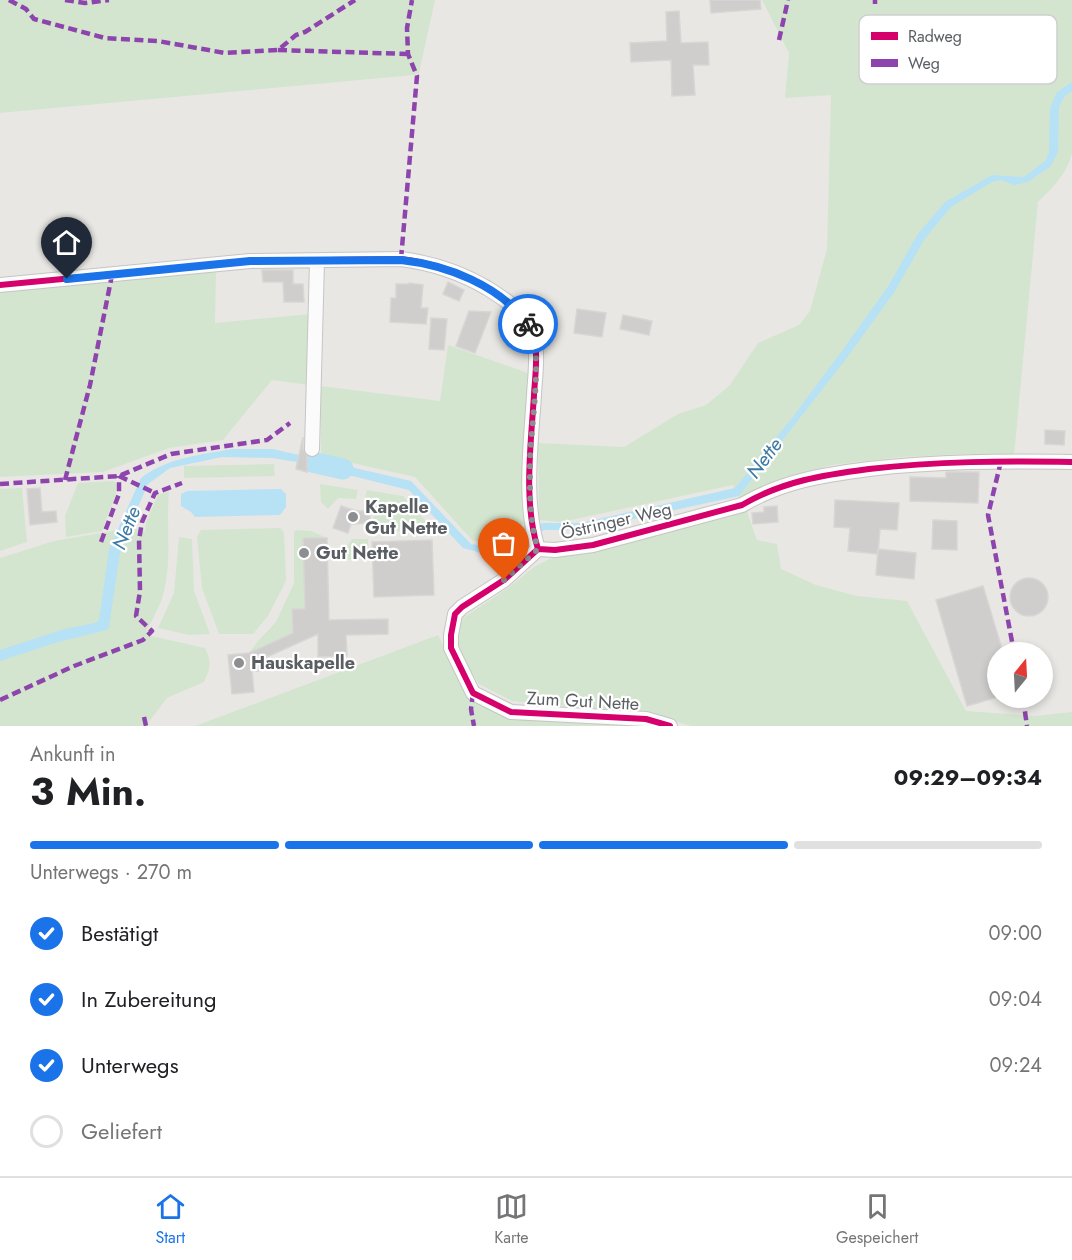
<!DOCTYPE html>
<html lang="de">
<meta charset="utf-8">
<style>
body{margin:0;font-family:Jost,sans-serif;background:#f2f2f2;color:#202124;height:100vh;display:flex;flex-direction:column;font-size:22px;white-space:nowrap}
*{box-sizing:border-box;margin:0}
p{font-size:20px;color:#757577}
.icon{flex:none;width:33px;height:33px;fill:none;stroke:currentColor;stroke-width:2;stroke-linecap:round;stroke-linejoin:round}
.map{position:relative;height:726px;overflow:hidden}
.side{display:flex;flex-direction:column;background:#fff;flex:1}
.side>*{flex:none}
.needle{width:39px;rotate:18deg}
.controls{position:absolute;left:987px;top:642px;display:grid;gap:12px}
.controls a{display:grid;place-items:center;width:66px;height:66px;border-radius:50%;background:#fff;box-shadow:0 3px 9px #0003;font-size:30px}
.pin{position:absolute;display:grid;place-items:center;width:51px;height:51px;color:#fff;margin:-62px -26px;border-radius:50% 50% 50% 0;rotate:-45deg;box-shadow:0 0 6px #0007}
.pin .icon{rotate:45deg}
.courier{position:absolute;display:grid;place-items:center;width:60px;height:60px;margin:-30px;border:4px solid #1a73e8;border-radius:50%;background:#fff;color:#222;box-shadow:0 2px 8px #0007}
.overview em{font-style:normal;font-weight:700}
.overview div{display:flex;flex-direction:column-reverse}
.overview{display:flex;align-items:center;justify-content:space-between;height:102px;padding:0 30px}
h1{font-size:39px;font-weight:700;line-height:45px}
.bar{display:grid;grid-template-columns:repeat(4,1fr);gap:9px 6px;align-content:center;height:72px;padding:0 30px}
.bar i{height:8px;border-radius:4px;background:#e0e0e0}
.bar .on{background:#1a73e8}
.bar p{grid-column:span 4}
ol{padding:0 30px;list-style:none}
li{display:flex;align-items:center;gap:18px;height:66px}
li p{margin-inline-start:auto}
li .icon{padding:6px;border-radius:50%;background:#1a73e8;color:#fff;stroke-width:4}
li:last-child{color:#757577}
li i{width:33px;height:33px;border:3px solid #e0e0e0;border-radius:50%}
.tab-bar{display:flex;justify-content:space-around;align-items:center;height:84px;border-top:2px solid #e0e0e0;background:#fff;font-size:16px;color:#757577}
.tab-bar a{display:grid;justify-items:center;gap:3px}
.tab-bar .on{color:#1a73e8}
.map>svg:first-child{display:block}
</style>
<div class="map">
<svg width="1072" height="726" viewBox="0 0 1072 726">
<rect width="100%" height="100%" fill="#e9e7e4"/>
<path fill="#d4e5cf" d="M0 0H435L419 73 414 75 0 113Z
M762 0H1072V153C1068 172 1052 189 1038 202L1014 456 966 454 902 457 832 465 785 477 741 503 733 485 562 522 539 520 538 443 624 447 678 414 706 405 730 385 758 343 799 325 810 311 827 249 831 95 785 98 789 53Z
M216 271 215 323 310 314 309 385 272 380 223 440 169 448 103 472 0 477V292Z
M448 345 528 373 524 459V523L484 543 472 540 415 477 321 456V386L440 401Z
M274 464 275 476 184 478V466Z
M113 481 116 483V494L102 531 66 537 65 516 78 483Z
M320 484 358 490 356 499 338 498 328 509 321 502Z
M22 488 27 542 0 551V489Z
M367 490 403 496 434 530 374 532 373 508 364 503Z
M169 491C166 524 172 559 164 591 161 605 153 618 147 630L151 636 205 648C212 661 210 670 204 682L167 698 148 723V726H0V558L54 541 130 528 142 530 145 532 146 522 158 495Z
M746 509 757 540 777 544 781 569 816 585 857 596 907 601 966 711 1034 716 1072 712V726H691L649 713 512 701 479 684 458 650 457 636 463 618 508 588 534 567 555 556Z
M280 528 284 532 286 581 268 616 253 634H219L202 588 197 537 201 530Z
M296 530 311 531 327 538H303L305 609 292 610 293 633 249 653 258 641 276 622 294 583V532Z
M179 537 192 539 194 591 210 634 189 635 158 628 174 593Z
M352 539H368L369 559 345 560V549Z
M438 635 468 698 509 719 649 726H195Z"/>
<path fill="#b7e1f5" d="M1072 82V91L1064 97 1059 107 1058 152 1051 166 1028 182 1014 185 1001 180 992 182 951 207 924 240 895 291 843 363 739 496 583 530H545L538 532 536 525 544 523H581L735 488 792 418 844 348 889 285 917 235 945 202 992 175 1024 177 1046 160 1049 152 1050 108 1057 92Z
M232 449H273L299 455 297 462 272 458 222 457 170 468 148 484 121 546 109 627 107 630 55 643 0 661V650L64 629 95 623 99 620 109 549 141 478C167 458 200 455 232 449Z
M316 459 411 481 471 544 485 546 526 526 528 535 519 537 485 554 463 548 409 490 316 467Z
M281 489 286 494V507L280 515 195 517 191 512 181 506V494L187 491Z"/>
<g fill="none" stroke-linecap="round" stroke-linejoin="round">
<path stroke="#b7e1f5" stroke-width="21" d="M307 461 343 469"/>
</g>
<path fill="#d0cecd" stroke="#d8d6d4" stroke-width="1.5" d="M710 0H760L761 9 711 13Z
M679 11 681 43 708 42 709 65H693L695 95 672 96 671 60 631 62 630 43 667 41 666 12Z
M262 270H293V284H303L304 302H284L283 282H263Z
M448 282 464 290 459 301 443 294Z
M409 283 423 285 421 308H428L426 324 390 322 391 298H396V284H408Z
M577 309 606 313 602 337 574 333Z
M469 311 491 312 475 353 456 346Z
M623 315 652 321 649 335 620 329Z
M431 318 447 319 444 350 429 349Z
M1045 430 1065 431 1064 445 1045 444Z
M303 437V449L307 456V472L296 469Z
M946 472H979L978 503 910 501V477L946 478Z
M40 488 42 512 56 511 57 522 30 525 27 489Z
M835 500 899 503 897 530 880 529 878 554 848 551 850 528 834 527Z
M341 506 357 511H370V523L351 524 348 533 333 528Z
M777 506 778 522 753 524 752 513 764 512V507Z
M933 520 957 521V550L932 549Z
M303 538H327L329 620 388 619V634L346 635 347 656 318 657V634L258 661 259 671H252L254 692 232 694 228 655 249 653 293 633 292 609H305Z
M432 540 434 595 374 597 372 542Z
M878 549 916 553 914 579 876 575Z
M1010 597a19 19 0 1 1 38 0a19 19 0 1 1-38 0Z
M983 586 1003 652H998V697L967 706 936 600Z"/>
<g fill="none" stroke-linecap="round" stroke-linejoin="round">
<g stroke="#c5c5c5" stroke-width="16">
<path id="street" d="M0 285 250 261 401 259C432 263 460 272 487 288 503 298 522 310 530 328 540 347 535 374 534 395 531 444 523 502 538 549
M312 449 317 261
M538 549 555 550 593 545 742 505C783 481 823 475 869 469 937 461 1004 461 1072 462
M538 549 504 580 462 607 455 614 451 635V648L473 693 511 712 646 719 670 726"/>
</g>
<use href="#street" stroke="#fcfbfb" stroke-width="14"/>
<path stroke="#8e44ad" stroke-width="4.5" stroke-dasharray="9 4.5" stroke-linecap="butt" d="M9 0 26 9 34 19 105 38 158 41 225 53 278 50 296 35 305 32 355 0
M65 0 85 3 109 0
M875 0V4
M779 40 788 0
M278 50 408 54
M401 259 417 76 408 54 407 28 412 0
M1001 461 988 515 1014 652
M119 476 155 493
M65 480 90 385 112 275
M0 484 119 476 171 454 267 440 290 423
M101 542 119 494V476
M473 693 471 709 474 726
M1023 698 1027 726
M0 700 74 666 143 640 152 631 136 616 140 591 139 540 142 522 155 493 182 483
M144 717 146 726"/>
<g stroke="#fff" stroke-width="10">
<path id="cycleway" d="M0 285 250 261 401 259C432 263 460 272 487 288 503 298 522 310 530 328 540 347 535 374 534 395 531 444 523 502 538 549
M538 549 555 550 593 545 742 505C783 481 823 475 869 469 937 461 1004 461 1072 462
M538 549 504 580 462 607 455 614 451 635V648L473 693 511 712 646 719 670 726"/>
</g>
<use href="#cycleway" stroke="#d6006c" stroke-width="6"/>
</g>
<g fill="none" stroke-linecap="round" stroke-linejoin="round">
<path stroke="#8c8e90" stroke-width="6" stroke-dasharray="0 10.8" d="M504 580 538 549C529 521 530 491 530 462 530 428 545 350 528 324"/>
<path stroke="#1a73e8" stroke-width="8" d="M67 279 250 261 401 260C447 265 499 285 528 324"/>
</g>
<g fill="#8c8e90" stroke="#fff" stroke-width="2">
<circle cx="353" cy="517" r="6"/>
<circle cx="304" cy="553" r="6"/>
<circle cx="239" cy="663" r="6"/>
</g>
<g text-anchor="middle" stroke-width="4.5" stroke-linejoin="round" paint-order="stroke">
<g font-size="18" font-weight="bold" fill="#5a5e62" stroke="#fff" text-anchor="start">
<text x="365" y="513">Kapelle<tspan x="365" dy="21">Gut Nette</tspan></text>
<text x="316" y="559">Gut Nette</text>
<text x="251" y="669">Hauskapelle</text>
</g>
<g font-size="18" fill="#5a5e62" stroke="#fff">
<text transform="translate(616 521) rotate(-13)" y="6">Östringer Weg</text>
<text transform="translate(583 701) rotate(3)" y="6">Zum Gut Nette</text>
</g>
<g font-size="20" font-style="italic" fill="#3d7ba4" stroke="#fff">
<text transform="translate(764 458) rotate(-53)" y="7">Nette</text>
<text transform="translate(126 528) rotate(-68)" y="7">Nette</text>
</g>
</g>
<rect x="859" y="15" width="198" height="69" rx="9" fill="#fff" stroke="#cecfd0" stroke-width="1.5"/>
<rect x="871" y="32" width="27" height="8" fill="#d6006c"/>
<rect x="871" y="59" width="27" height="8" fill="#8e44ad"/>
<g font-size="16" fill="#5a5e62">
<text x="908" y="42">Radweg</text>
<text x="908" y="69">Weg</text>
</g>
</svg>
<div class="controls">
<a><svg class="needle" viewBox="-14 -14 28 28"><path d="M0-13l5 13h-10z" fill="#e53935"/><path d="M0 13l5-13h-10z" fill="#757577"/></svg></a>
</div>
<div class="pin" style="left:504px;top:580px;background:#ea580c"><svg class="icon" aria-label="bag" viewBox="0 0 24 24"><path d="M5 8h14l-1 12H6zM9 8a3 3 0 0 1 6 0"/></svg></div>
<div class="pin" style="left:67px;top:279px;background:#1f2937"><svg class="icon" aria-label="home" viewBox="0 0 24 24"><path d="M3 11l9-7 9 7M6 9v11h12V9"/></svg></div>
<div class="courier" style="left:528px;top:324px"><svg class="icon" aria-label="bike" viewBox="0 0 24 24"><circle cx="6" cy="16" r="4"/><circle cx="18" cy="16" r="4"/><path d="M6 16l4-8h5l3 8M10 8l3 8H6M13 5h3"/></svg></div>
</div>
<section class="side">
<div class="overview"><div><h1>3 Min.</h1><p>Ankunft in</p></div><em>09:29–09:34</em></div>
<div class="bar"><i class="on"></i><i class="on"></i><i class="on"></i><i></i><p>Unterwegs · 270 m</p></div>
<ol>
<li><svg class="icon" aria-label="check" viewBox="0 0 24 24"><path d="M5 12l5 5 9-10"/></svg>Bestätigt<p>09:00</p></li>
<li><svg class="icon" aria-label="check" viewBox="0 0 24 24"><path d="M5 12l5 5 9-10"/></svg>In Zubereitung<p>09:04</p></li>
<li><svg class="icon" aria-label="check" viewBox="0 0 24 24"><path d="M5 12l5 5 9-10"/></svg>Unterwegs<p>09:24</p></li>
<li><i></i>Geliefert</li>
</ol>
</section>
<nav class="tab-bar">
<a class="on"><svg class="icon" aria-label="home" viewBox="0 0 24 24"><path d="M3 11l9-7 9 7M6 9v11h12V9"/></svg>Start</a>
<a><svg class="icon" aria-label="map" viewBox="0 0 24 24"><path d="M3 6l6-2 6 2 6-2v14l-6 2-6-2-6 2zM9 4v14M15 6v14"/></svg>Karte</a>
<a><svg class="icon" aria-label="saved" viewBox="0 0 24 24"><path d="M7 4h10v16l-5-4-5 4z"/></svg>Gespeichert</a>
</nav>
